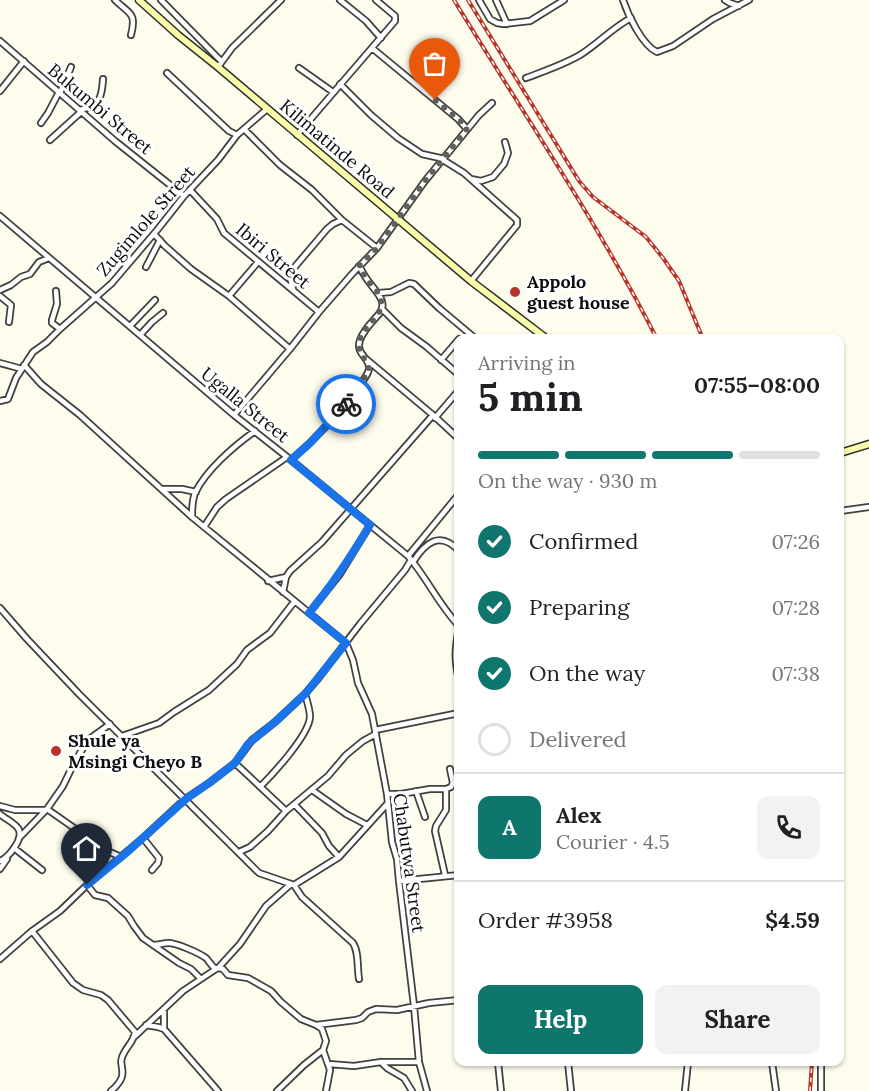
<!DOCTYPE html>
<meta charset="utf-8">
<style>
body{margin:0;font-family:Lora,serif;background:#f2f2f2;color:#202124;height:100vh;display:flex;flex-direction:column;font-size:22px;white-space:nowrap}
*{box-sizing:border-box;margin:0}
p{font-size:20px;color:#757577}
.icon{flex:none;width:33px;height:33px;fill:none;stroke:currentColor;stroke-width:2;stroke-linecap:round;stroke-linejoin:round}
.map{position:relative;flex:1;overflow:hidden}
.drawer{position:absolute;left:454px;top:334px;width:390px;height:732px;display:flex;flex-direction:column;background:#fff;border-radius:12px;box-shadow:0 2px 4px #0004}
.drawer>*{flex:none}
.pin{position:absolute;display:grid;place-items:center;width:51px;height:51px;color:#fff;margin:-62px -26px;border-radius:50% 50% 50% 0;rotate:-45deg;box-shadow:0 0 6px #0007}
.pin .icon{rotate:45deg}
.courier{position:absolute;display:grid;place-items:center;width:60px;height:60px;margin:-30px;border:4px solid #1a73e8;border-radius:50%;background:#fff;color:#222;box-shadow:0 2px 8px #0007}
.head em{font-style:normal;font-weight:800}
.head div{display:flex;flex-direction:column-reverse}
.head{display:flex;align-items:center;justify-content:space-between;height:102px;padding:0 24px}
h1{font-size:39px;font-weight:800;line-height:45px}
.bar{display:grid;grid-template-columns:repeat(4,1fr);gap:9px 6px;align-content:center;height:72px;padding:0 24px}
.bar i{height:8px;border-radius:4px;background:#e0e0e0}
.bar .active{background:#0f766e}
.bar p{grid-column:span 4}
.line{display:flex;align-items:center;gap:15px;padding:0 24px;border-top:2px solid #e0e0e0}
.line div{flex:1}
.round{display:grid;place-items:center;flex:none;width:63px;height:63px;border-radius:12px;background:#f2f2f2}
ol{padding:0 24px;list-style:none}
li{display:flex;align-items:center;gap:18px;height:66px}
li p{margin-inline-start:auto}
li .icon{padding:6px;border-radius:50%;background:#0f766e;color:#fff;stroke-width:4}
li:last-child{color:#757577}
li i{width:33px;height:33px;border:3px solid #e0e0e0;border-radius:50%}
.button{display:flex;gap:12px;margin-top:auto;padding:12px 24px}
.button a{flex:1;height:69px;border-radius:12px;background:#0f766e;color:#fff;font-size:24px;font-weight:800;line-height:69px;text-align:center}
.button a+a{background:#f2f2f2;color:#202124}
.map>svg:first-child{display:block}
</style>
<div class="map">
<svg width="869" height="1091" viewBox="0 0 869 1091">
<rect width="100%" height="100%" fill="#fefded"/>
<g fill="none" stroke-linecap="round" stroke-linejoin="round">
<g stroke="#404040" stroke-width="8">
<path id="minor" d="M115 0C129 14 137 12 131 35
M161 0 221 61
M340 0 366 21 381 38
M479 0 490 19 497 23 503 24 530 21 564 0
M496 0 507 24
M623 0C628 15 642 45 657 52L673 46 713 19 749 0
M725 0 730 3 739 6
M0 41 115 141 184 196
M372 48 458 119 467 129
M218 67 232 48 281 0
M299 68 333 92
M167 73 229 131 237 135
M526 78C544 71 563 65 580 55 598 44 612 28 631 18
M340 84 371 115 398 138 422 154 440 158 464 173 517 220V225L471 281
M0 91 24 61
M60 93 71 67
M80 110C100 106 102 97 103 79
M41 123 48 113 59 92
M244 129 280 165 312 190 342 220 377 248
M297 135 395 21V16L376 0
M50 140 82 111
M471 179 481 181 493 177 504 164 508 153 505 142
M190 190 217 219 224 233 319 312
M0 216 234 415 291 460 408 556C427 578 439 605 459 626
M154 234 165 246 191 269 229 296 290 349
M146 267 160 240
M293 289 290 277 293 269 327 229 333 224 342 220
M0 290 11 285 21 277 30 274 39 262 49 258
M56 291 57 304 52 320V323L60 329
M379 293 391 292 409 283 414 284 439 308 476 339
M0 296 11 305 9 322
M229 296 258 262
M382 309 401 328 427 347 459 375
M130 326 155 300
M140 335 152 322 163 313
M366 359 433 415 459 439
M441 360 459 339
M0 363 22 369
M24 365 41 384 80 415 192 517 346 643 353 660 358 683 372 714 387 794 392 842 397 859 399 881 414 1006 419 1062 427 1091
M0 401 8 399 16 378 33 352 47 342 60 329 112 283 158 229 184 196 218 160 237 135 267 109
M234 415 290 349 319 312 352 274 377 248 425 181 479 115 492 103
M435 418 459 390
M291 460C317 438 340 413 360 385 363 380 368 375 369 369 371 358 355 355 360 340 364 329 372 322 379 314 389 302 375 291 369 282 365 277 362 271 359 266
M163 489H182L196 492
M840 511 869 507
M192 517C192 509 192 501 195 493 206 470 234 446 255 431
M204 527 217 507 226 499 287 457
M408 556 459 494
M413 562C425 543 440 530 459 551
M268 581 286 577
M283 592 286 577 290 571 322 542 433 415
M0 608 27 639 79 694 259 873 294 885 339 857 388 803
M309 613 340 574 370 525
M459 627C455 649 454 659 459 680
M375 730 459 713
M122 736 159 723 174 712 209 690 237 664 247 650 270 633 294 602
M235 763 286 811
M260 787C273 774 309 735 310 717 310 710 307 701 305 694
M312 790 346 814 367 825
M416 791 425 817
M387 794H401L430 789H446L451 787 453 783 450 769
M295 805 322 833 329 846 339 857
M0 806 15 810H45
M47 809 77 830 87 842 121 857
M0 814C5 819 16 823 19 830 23 840 8 858 0 861
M19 838 47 809 63 786 74 763 88 740 110 724
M143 838 159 858 158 863 152 870
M14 848 42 870
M239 852 250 847 268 831 286 811 328 776 346 755 363 741 376 734
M0 869 7 859
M445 875 435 831 436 826 446 810V789
M399 881 459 875
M87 885 95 895 108 898 128 916 134 926 143 938 179 963 191 969 201 979
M294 885 302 897 353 943C359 952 357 967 359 979
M32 931 73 983 83 990 101 995 108 1000 135 1032C134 1041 128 1045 124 1053 115 1067 133 1072 111 1091
M153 945C158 945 164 943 168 943 177 943 199 953 206 958 210 962 211 966 216 969
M0 959 32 931 60 911 87 885 143 838 185 799 209 783 235 763 252 740 275 722 305 694 317 680 360 624 405 570 411 560
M218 968 223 969 228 975 248 978 271 991
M271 991 281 1002 301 1019 316 1025 322 1029 326 1041 323 1050 304 1065 277 1091
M164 1011V1029
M146 1025 158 1027 164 1029 218 1091
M316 1025 356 1020 362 1018 368 1012 376 1009 397 1010 429 1003 459 1000
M135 1036 183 991 219 967 240 944 266 906 291 884
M323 1050 330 1070 326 1091
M381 1062 387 1068 404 1078 412 1091
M498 1062 501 1091
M568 1062 571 1091
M772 1062 776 1091
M821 1062V1091
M329 1064 354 1066 381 1062H419
M685 1091 688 1062"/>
</g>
<g stroke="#2f2f2f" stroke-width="9">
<path id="secondary" d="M139 0 178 35 218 67 471 281 547 339
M840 453 869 444"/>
</g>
<use href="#minor" stroke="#fff" stroke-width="4.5"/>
<use href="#secondary" stroke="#fbfcaa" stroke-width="6"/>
<g stroke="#b7342a" stroke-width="4">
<path id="rail" d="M454 0C522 112 597 221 657 339
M468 0 579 181 593 197 646 237 663 258 679 281 703 339
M810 1091 812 1062"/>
</g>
<use href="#rail" stroke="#fff" stroke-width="1.5" stroke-dasharray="4.5" stroke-linecap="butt"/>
</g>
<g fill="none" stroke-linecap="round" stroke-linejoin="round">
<path stroke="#61615b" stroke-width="6" stroke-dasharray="0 10.8" d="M346 404 369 371C369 361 359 356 359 345 360 325 388 316 380 297 378 291 373 287 369 282 365 277 362 271 359 266L377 248 425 181 467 129 463 123 435 100"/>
<path stroke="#1a73e8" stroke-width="8" d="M87 885 125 854 186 799 209 783 235 763 248 744 275 722 305 694 346 643 309 613C333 584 350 558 370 525L291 460 310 443 346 404"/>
</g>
<g fill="#b7342a" stroke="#fff" stroke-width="2">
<circle cx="515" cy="292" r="6"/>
<circle cx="56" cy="751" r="6"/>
</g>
<g text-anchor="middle" stroke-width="6" stroke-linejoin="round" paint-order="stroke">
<g font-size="18" fill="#0d0d0d" stroke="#fff">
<text transform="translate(100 109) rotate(40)" y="6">Bukumbi Street</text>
<text transform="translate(337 149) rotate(40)" y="6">Kilimatinde Road</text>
<text transform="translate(146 221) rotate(-49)" y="6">Zugimlole Street</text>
<text transform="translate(273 256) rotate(40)" y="6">Ibiri Street</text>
<text transform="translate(245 405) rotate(39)" y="6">Ugalla Street</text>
<text transform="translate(409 863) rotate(82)" y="6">Chabutwa Street</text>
</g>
<g font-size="18" font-weight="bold" fill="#0d0d0d" stroke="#fff" text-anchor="start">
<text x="527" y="288">Appolo<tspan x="527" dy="21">guest house</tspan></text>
<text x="68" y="747">Shule ya<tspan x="68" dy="21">Msingi Cheyo B</tspan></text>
</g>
</g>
</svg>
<div class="pin" style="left:435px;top:100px;background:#ea580c"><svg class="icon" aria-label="bag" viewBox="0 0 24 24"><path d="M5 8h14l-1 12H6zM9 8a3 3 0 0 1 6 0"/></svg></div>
<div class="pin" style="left:87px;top:885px;background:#1f2937"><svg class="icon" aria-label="home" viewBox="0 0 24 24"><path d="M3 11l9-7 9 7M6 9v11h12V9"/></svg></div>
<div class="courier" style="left:346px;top:404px"><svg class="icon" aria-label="bike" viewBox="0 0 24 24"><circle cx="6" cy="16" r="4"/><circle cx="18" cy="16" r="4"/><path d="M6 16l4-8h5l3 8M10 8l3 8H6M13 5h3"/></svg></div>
<section class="drawer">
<div class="head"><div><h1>5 min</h1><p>Arriving in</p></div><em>07:55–08:00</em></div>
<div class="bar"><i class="active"></i><i class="active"></i><i class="active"></i><i></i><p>On the way · 930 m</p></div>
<ol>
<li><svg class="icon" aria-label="check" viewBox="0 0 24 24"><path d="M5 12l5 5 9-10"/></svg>Confirmed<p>07:26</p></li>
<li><svg class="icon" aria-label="check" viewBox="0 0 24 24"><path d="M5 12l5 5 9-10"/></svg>Preparing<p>07:28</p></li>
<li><svg class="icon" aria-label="check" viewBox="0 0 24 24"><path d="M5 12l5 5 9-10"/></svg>On the way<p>07:38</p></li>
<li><i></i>Delivered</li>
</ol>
<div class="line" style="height:108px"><b class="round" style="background:#0f766e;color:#fff">A</b><div><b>Alex</b><p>Courier · 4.5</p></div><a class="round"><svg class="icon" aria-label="phone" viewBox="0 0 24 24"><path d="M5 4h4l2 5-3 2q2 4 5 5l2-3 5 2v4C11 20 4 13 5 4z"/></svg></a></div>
<div class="line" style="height:78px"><div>Order #3958</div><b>$4.59</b></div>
<div class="button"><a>Help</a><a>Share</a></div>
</section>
</div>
